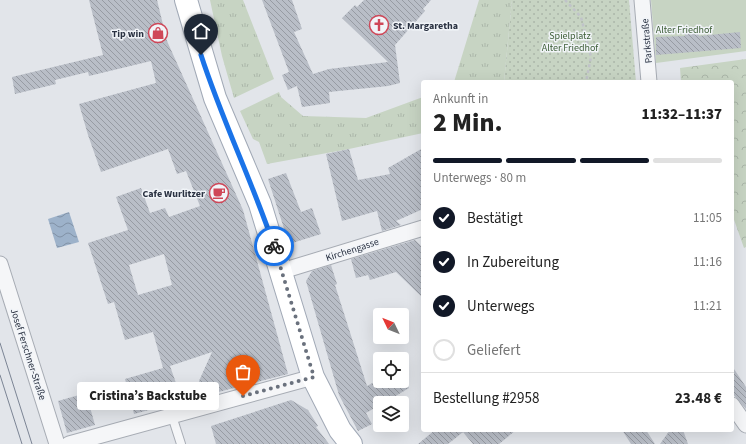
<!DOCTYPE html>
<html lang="de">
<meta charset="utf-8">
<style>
body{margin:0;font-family:"Source Sans 3",sans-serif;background:#f2f2f2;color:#222;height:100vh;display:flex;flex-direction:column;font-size:15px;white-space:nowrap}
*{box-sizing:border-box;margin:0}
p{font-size:13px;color:#767676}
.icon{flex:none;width:22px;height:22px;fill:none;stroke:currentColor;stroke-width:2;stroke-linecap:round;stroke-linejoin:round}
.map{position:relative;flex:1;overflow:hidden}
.side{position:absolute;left:421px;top:80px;width:313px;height:352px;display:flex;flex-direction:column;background:#fff;border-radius:4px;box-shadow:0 4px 16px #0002}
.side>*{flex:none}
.needle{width:26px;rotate:313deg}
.fabs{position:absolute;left:373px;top:308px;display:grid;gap:8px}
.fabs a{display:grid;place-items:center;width:36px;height:36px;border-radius:4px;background:#fff;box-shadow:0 4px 16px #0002;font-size:20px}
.pin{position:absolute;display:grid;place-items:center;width:34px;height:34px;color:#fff;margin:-41px -17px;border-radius:50% 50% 50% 0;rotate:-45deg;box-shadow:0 0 4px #0007}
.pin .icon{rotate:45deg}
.courier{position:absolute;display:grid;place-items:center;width:40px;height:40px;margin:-20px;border:3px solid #1a73e8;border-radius:50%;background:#fff;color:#222;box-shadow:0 1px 5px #0007}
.bubble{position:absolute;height:28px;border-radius:4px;background:#fff;box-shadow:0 4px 16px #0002;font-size:13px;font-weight:800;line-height:28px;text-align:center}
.head em{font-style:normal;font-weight:800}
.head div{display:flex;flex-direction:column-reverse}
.head{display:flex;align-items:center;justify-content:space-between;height:68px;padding:0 12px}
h1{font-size:26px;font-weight:800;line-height:30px}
.bar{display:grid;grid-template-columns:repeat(4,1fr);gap:6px 4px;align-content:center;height:48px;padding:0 12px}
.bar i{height:5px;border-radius:3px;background:#e0e0e0}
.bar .on{background:#111827}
.bar p{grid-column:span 4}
.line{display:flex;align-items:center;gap:10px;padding:0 12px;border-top:1px solid #e0e0e0}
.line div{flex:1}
ol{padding:0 12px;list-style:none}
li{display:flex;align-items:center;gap:12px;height:44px}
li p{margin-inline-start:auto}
li .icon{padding:4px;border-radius:50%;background:#111827;color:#fff;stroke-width:4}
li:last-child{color:#767676}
li i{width:22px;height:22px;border:2px solid #e0e0e0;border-radius:50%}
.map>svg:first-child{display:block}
</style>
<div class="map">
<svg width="746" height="444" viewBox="0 0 746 444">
<defs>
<pattern id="grass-tufts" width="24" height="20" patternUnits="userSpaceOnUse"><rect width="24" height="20" fill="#c7d4c3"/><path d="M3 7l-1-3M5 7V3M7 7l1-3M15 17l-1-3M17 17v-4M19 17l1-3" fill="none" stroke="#abb6a9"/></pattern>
<pattern id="forest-crowns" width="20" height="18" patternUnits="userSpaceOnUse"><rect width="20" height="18" fill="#c7d4c3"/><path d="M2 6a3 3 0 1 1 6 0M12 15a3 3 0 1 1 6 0" fill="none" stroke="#abb6a9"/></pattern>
<pattern id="park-dots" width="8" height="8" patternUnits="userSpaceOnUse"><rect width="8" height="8" fill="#c7d4c3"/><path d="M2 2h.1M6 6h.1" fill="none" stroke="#abb6a9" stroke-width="1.8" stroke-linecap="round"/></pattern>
<pattern id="water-waves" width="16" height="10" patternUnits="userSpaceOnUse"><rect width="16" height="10" fill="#9db2ca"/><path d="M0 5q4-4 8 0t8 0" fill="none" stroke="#8091a6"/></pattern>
<pattern id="building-back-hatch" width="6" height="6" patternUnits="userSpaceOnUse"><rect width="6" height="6" fill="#b9bec7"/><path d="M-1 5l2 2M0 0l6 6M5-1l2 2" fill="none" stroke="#979ba3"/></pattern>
</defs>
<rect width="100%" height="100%" fill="#e2e5ea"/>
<path fill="url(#grass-tufts)" d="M210 0H243L274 79 234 98 222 56Z
M479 0H512L504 82H454Z
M279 92 281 97 303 116 366 118 423 97V133L349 149 267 164 259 142 253 139 240 111Z"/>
<path fill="url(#forest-crowns)" d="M746 59V247L744 248 732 214V82H681L680 68Z"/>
<path fill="url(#park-dots)" d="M512 0H629L636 82H504Z"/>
<path fill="#c7d4c3" d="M651 0H746V51L656 63Z"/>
<path fill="url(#water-waves)" d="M69 212 79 242 57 248 48 219Z"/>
<path fill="url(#building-back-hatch)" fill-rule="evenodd" d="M89 0H157L167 41 243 210 288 374 203 396 199 381 212 352 170 366 176 383 162 387 167 405 134 414 125 379 163 368 153 332 125 340 114 302 108 304 88 243 128 230 116 197 141 188 150 213 165 208 169 217 200 206 186 171 177 174 168 149 101 172 88 135 79 104 156 83 151 61 89 76 88 72 55 80 56 84 15 94 12 77 103 55ZM164 254 172 285 138 295 129 265Z
M262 0H292L302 29 294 32 313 74 329 69 388 62 342 18 355 5 357 7 364 0H431L423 9 425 11 395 45 400 83 388 86 329 92 330 103 302 107 297 86 288 90 282 75 289 72Z
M698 32 699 36 740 32 741 48 656 55V37L685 36V33Z
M423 148V209L396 221 401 225 382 231 377 211 342 221 326 154 349 149 358 180 390 174 388 168Z
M286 173 301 212 312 208 321 234 289 244 268 179Z
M415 240 423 248V298L396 272 370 280 368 275 356 278 351 259Z
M331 265 337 284 335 285 367 386 380 379V381H402V376L409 388 384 403H380V405L366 413 372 424 358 431 339 395 306 281 312 271Z
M732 366 746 387V409L732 393Z
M86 393 95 425 67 433 58 401Z
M291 400 308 410 318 426 316 427 329 444H216L211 426Z
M435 430H516L499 444H473L463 432 448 444H418Z
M622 430H646L655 444H631Z
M670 430H683L688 444H660Z"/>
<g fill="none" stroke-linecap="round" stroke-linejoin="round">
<g stroke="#a7acb4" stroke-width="10">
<path id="service" d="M172 416 181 444"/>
</g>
<g stroke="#a7acb4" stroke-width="17">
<path id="minor" d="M642 0 649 82
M0 264 57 444
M282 271 423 228
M732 405 746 425
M69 444 313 377"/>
</g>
<g stroke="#a1a9b6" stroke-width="24">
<path id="primary" d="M186 0 215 98 260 204 313 377 340 430 351 444"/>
</g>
<path stroke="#c0c3c9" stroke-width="2.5" stroke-dasharray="3 3" stroke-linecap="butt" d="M565 0 581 17 591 57 586 82"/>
<use href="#service" stroke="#f5f6f8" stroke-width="8"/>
<use href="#minor" stroke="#f5f6f8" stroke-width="15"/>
<use href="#primary" stroke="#fff" stroke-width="22"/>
<path stroke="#7b8494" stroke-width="1" d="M0 343 32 444
M0 375 22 444"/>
</g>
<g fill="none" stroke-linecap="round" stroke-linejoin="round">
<path stroke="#6a717d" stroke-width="4" stroke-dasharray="0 7.2" d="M243 396 314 377 274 246"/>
<path stroke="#1a73e8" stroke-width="5" d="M201 55C222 120 252 181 274 246"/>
</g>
<defs>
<g id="church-ring" transform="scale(1)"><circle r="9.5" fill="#f1f4f8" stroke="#cf4758" stroke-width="1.5"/><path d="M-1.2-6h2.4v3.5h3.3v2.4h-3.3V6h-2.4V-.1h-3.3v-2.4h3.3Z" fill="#cf4758"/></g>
<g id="shop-ring" transform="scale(1)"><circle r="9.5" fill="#f1f4f8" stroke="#cf4758" stroke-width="1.5"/><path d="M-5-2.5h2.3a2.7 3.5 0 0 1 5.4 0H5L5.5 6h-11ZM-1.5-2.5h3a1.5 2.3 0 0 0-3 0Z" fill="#cf4758"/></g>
<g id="cafe-ring" transform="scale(1)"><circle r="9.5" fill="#f1f4f8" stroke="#cf4758" stroke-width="1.5"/><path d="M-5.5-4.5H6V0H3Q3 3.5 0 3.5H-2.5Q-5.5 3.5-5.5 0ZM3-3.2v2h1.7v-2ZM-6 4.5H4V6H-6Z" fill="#cf4758"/></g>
</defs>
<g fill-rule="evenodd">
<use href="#church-ring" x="379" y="25"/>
<use href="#shop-ring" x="158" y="33"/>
<use href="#cafe-ring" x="219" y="193"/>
</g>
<g text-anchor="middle" stroke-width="3" stroke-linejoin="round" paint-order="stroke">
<g font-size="10" font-weight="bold" fill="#2a3242" stroke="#f1f4f8" text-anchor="end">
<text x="393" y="29" text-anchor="start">St. Margaretha</text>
<text x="144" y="37">Tip win</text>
<text x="205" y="197">Cafe Wurlitzer</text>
</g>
<g font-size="10" fill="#3d5e37" stroke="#f1f4f8">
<text x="684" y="33">Alter Friedhof</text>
<text x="570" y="39">Spielplatz<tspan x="570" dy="12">Alter Friedhof</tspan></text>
</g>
<g font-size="10" fill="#2a3242" stroke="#f1f4f8">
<text transform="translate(646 41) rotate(-95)" y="4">Parkstraße</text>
<text transform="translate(352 249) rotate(-18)" y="4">Kirchengasse</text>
<text transform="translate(29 354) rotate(72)" y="4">Josef Ferschner-Straße</text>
</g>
</g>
</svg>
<div class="fabs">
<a><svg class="needle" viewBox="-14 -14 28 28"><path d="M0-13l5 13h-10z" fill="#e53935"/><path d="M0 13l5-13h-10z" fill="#767676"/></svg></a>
<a><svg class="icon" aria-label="locate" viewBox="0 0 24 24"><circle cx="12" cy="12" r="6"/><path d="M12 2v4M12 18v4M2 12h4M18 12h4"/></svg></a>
<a><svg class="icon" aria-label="layers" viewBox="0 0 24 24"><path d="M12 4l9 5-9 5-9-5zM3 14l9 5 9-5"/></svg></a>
</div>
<div class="pin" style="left:243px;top:396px;background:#ea580c"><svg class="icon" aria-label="bag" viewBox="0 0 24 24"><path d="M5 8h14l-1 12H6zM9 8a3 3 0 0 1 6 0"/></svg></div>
<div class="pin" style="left:201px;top:55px;background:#1f2937"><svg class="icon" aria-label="home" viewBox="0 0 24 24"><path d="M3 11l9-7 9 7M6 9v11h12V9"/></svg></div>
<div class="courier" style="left:274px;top:246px"><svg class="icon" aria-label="bike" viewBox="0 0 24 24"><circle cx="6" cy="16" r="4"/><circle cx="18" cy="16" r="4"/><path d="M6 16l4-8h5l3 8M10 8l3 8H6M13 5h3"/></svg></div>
<div class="bubble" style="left:77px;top:382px;width:142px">Cristina’s Backstube</div>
<section class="side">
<div class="head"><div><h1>2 Min.</h1><p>Ankunft in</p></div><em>11:32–11:37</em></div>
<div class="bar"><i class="on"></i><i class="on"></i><i class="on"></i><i></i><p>Unterwegs · 80 m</p></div>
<ol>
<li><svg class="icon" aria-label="check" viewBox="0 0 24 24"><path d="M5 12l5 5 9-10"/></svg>Bestätigt<p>11:05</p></li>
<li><svg class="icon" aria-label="check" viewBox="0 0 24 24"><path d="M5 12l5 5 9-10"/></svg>In Zubereitung<p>11:16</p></li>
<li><svg class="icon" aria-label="check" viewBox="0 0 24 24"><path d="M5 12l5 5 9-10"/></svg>Unterwegs<p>11:21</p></li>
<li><i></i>Geliefert</li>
</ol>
<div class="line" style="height:52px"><div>Bestellung #2958</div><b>23.48 €</b></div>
</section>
</div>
